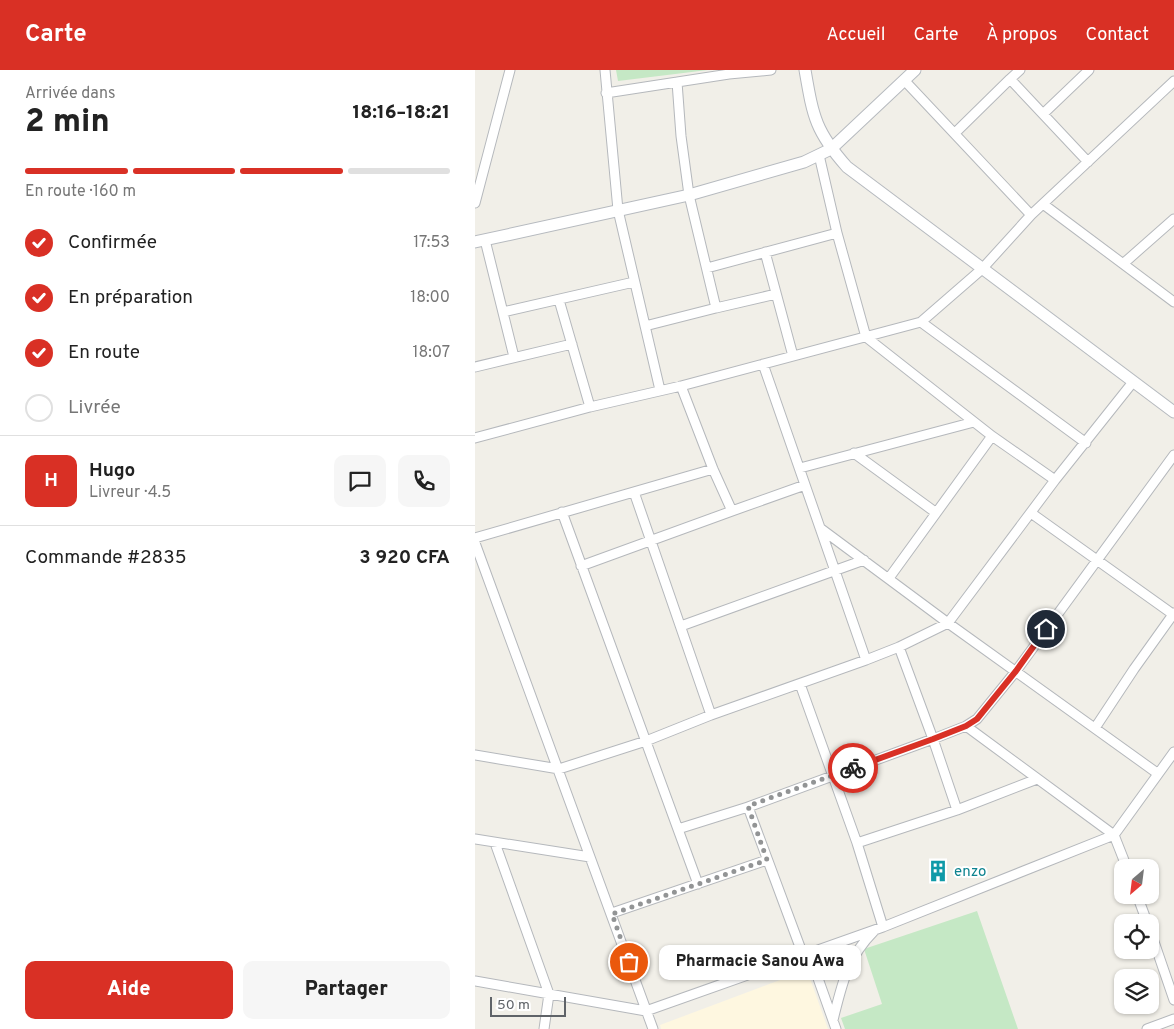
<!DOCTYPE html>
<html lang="fr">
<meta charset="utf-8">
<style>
body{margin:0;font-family:Overpass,sans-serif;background:#f6f6f6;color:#222;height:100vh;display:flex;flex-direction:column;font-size:19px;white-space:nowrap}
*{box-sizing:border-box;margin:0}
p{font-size:16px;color:#767676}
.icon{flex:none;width:28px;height:28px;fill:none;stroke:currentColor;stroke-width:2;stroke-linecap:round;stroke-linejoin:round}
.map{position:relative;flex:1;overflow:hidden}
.panel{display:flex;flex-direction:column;background:#fff;width:475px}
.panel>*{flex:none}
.needle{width:32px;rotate:208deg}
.fabs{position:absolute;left:639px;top:789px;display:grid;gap:10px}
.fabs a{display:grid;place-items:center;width:45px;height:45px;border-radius:10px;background:#fff;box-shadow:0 1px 4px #0004;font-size:25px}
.scale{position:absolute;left:15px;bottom:12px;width:76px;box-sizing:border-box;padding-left:5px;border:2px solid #5f6368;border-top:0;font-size:14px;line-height:18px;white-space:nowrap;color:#5f6368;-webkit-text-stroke:4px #fff;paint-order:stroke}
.pin{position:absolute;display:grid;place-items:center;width:42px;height:42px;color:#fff;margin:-21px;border:2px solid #fff;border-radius:50%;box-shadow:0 1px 5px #0007}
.courier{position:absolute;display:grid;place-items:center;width:50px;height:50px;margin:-25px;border:4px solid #d93025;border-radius:50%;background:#fff;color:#222;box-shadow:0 1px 6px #0007}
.bubble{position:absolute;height:35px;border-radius:10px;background:#fff;box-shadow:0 1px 4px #0004;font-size:16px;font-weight:800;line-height:35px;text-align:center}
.summary em{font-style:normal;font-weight:800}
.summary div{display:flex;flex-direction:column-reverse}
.summary{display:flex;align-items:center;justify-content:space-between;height:85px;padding:0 25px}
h1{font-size:32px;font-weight:800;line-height:38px}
.bar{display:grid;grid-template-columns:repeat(4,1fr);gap:8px 5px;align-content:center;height:60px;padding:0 25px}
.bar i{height:6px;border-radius:4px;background:#e0e0e0}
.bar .active{background:#d93025}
.bar p{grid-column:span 4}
.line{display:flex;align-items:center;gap:12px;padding:0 25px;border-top:1px solid #e0e0e0}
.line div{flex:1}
.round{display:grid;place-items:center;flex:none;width:52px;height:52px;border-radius:10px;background:#f6f6f6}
ol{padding:0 25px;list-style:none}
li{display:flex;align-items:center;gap:15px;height:55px}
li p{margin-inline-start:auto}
li .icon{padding:5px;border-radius:50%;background:#d93025;color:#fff;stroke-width:4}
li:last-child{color:#767676}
li i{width:28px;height:28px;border:2px solid #e0e0e0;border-radius:50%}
.action{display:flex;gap:10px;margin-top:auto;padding:10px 25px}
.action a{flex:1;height:58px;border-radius:10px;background:#d93025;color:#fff;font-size:20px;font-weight:800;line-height:58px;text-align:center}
.action a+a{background:#f6f6f6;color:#222}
header{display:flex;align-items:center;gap:30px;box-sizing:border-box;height:70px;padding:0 25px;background:#d93025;color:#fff}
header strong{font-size:24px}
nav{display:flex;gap:28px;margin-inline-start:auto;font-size:18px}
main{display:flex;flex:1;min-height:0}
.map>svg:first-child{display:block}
</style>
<header>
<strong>Carte</strong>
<nav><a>Accueil</a><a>Carte</a><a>À propos</a><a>Contact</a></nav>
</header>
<main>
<section class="panel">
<div class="summary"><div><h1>2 min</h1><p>Arrivée dans</p></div><em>18:16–18:21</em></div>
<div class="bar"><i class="active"></i><i class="active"></i><i class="active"></i><i></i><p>En route · 160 m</p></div>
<ol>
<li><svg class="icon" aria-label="check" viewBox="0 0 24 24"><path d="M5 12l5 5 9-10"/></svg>Confirmée<p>17:53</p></li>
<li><svg class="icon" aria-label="check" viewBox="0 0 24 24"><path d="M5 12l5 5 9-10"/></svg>En préparation<p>18:00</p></li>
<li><svg class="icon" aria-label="check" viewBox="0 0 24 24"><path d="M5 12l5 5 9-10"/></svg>En route<p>18:07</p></li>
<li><i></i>Livrée</li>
</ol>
<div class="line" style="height:90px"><b class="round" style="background:#d93025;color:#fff">H</b><div><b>Hugo</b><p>Livreur · 4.5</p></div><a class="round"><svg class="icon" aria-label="chat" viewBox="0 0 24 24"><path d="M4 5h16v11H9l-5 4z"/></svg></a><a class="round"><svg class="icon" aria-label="phone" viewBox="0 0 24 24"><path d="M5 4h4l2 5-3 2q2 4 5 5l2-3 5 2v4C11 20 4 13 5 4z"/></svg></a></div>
<div class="line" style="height:65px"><div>Commande #2835</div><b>3 920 CFA</b></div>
<div class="action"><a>Aide</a><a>Partager</a></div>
</section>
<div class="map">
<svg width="699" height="959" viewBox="0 0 699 959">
<rect width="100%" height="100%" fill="#f1efe8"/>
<path fill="#fef7e0" d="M332 900 353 959H186L185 955Z"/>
<path fill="#c5e8c5" d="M141 0H233L143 11Z
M502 841 543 959H370L366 948 407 934 389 879Z"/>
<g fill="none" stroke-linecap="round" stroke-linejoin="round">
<g stroke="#b5b8bc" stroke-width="11">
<path id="minor" d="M130 0 143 140 185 320
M545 0 535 9 613 92
M429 10 556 145
M202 12 206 66 214 125 241 238 301 224
M131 23 254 4 296 0
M568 44 614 0
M480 63 535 9
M344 85 362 163 391 267 517 366 580 410
M0 133 35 0
M568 134 699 232
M10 170 39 287
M290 182 318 286
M649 193 699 149
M232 198 362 163
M84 230 115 337
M28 242 159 212
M446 252 611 373
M170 256 241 238
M288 294 391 590
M0 297 97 274
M206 316 238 399 257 441 330 415
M0 368 115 337 206 316 446 252 507 199 556 145 699 11
M379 383 460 442
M325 398 499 352
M159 422 236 645
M87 442 223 814
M556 443 699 545
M345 458 473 553 682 703
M0 468 238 399
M0 473C60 635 119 797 178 959
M106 496 257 441
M414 508 517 366
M206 556 389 490
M424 577 458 669 482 740
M325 614 382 773 408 857
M491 656 639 765 652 798
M620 658 659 599 699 543
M0 685 84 699 171 671 236 645 391 590 424 577 473 553 580 410 658 312
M273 737 328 885
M203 759 273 737 458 669 491 656 502 649 541 601 699 385
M0 769 115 787
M20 773 74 924 69 959
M382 773 482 740 562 709
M662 825 672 852
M137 843 292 790
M675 860 699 930
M334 883 361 959
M0 911 171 941 408 857 639 765 699 682
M358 950C367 914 372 888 399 861
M672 959 699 949"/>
</g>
<g stroke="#b6babf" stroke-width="13">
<path id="secondary" d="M330 0C338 46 340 61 372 97L699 342
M0 172 214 125 329 92 356 79 440 0"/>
</g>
<use href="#minor" stroke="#fff" stroke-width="9"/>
<use href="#secondary" stroke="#fff" stroke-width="11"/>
</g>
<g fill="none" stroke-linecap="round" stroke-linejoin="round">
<path stroke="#929495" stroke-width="5" stroke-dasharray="0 9" d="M154 892 137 844 292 790 273 736 378 698"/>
<path stroke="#d93025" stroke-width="6" d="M378 698 458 669 491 656 502 649 541 601 571 559"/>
</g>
<defs>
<g id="building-bare" transform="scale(1.725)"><path d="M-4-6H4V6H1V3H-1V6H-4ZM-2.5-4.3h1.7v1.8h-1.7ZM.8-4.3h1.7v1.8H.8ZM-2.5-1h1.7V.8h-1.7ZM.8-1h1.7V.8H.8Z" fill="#0f9aa8" stroke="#fff" stroke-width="2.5" paint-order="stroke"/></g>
</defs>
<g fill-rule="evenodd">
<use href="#building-bare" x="463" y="801"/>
</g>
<g text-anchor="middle" stroke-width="4" stroke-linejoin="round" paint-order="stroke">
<g font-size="15" fill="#0d838f" stroke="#fff" text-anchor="start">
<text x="479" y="806">enzo</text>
</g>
</g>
</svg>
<div class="fabs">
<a><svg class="needle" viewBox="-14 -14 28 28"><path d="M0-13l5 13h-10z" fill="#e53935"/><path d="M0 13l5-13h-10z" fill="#767676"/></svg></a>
<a><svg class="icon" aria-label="locate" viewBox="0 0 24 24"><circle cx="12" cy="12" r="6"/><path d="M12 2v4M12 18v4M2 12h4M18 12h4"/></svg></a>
<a><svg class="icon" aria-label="layers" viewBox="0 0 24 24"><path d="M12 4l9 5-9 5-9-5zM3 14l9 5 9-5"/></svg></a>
</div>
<div class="scale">50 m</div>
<div class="pin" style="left:154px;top:892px;background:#ea580c"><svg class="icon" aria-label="bag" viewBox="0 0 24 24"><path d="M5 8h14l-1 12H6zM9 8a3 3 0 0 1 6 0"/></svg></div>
<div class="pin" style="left:571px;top:559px;background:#1f2937"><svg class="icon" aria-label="home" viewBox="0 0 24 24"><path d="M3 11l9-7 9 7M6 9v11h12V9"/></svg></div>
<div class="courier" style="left:378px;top:698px"><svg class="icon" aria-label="bike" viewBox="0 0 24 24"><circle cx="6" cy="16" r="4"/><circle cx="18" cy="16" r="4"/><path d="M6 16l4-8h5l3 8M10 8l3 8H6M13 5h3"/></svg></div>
<div class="bubble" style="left:184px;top:875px;width:202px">Pharmacie Sanou Awa</div>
</div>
</main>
